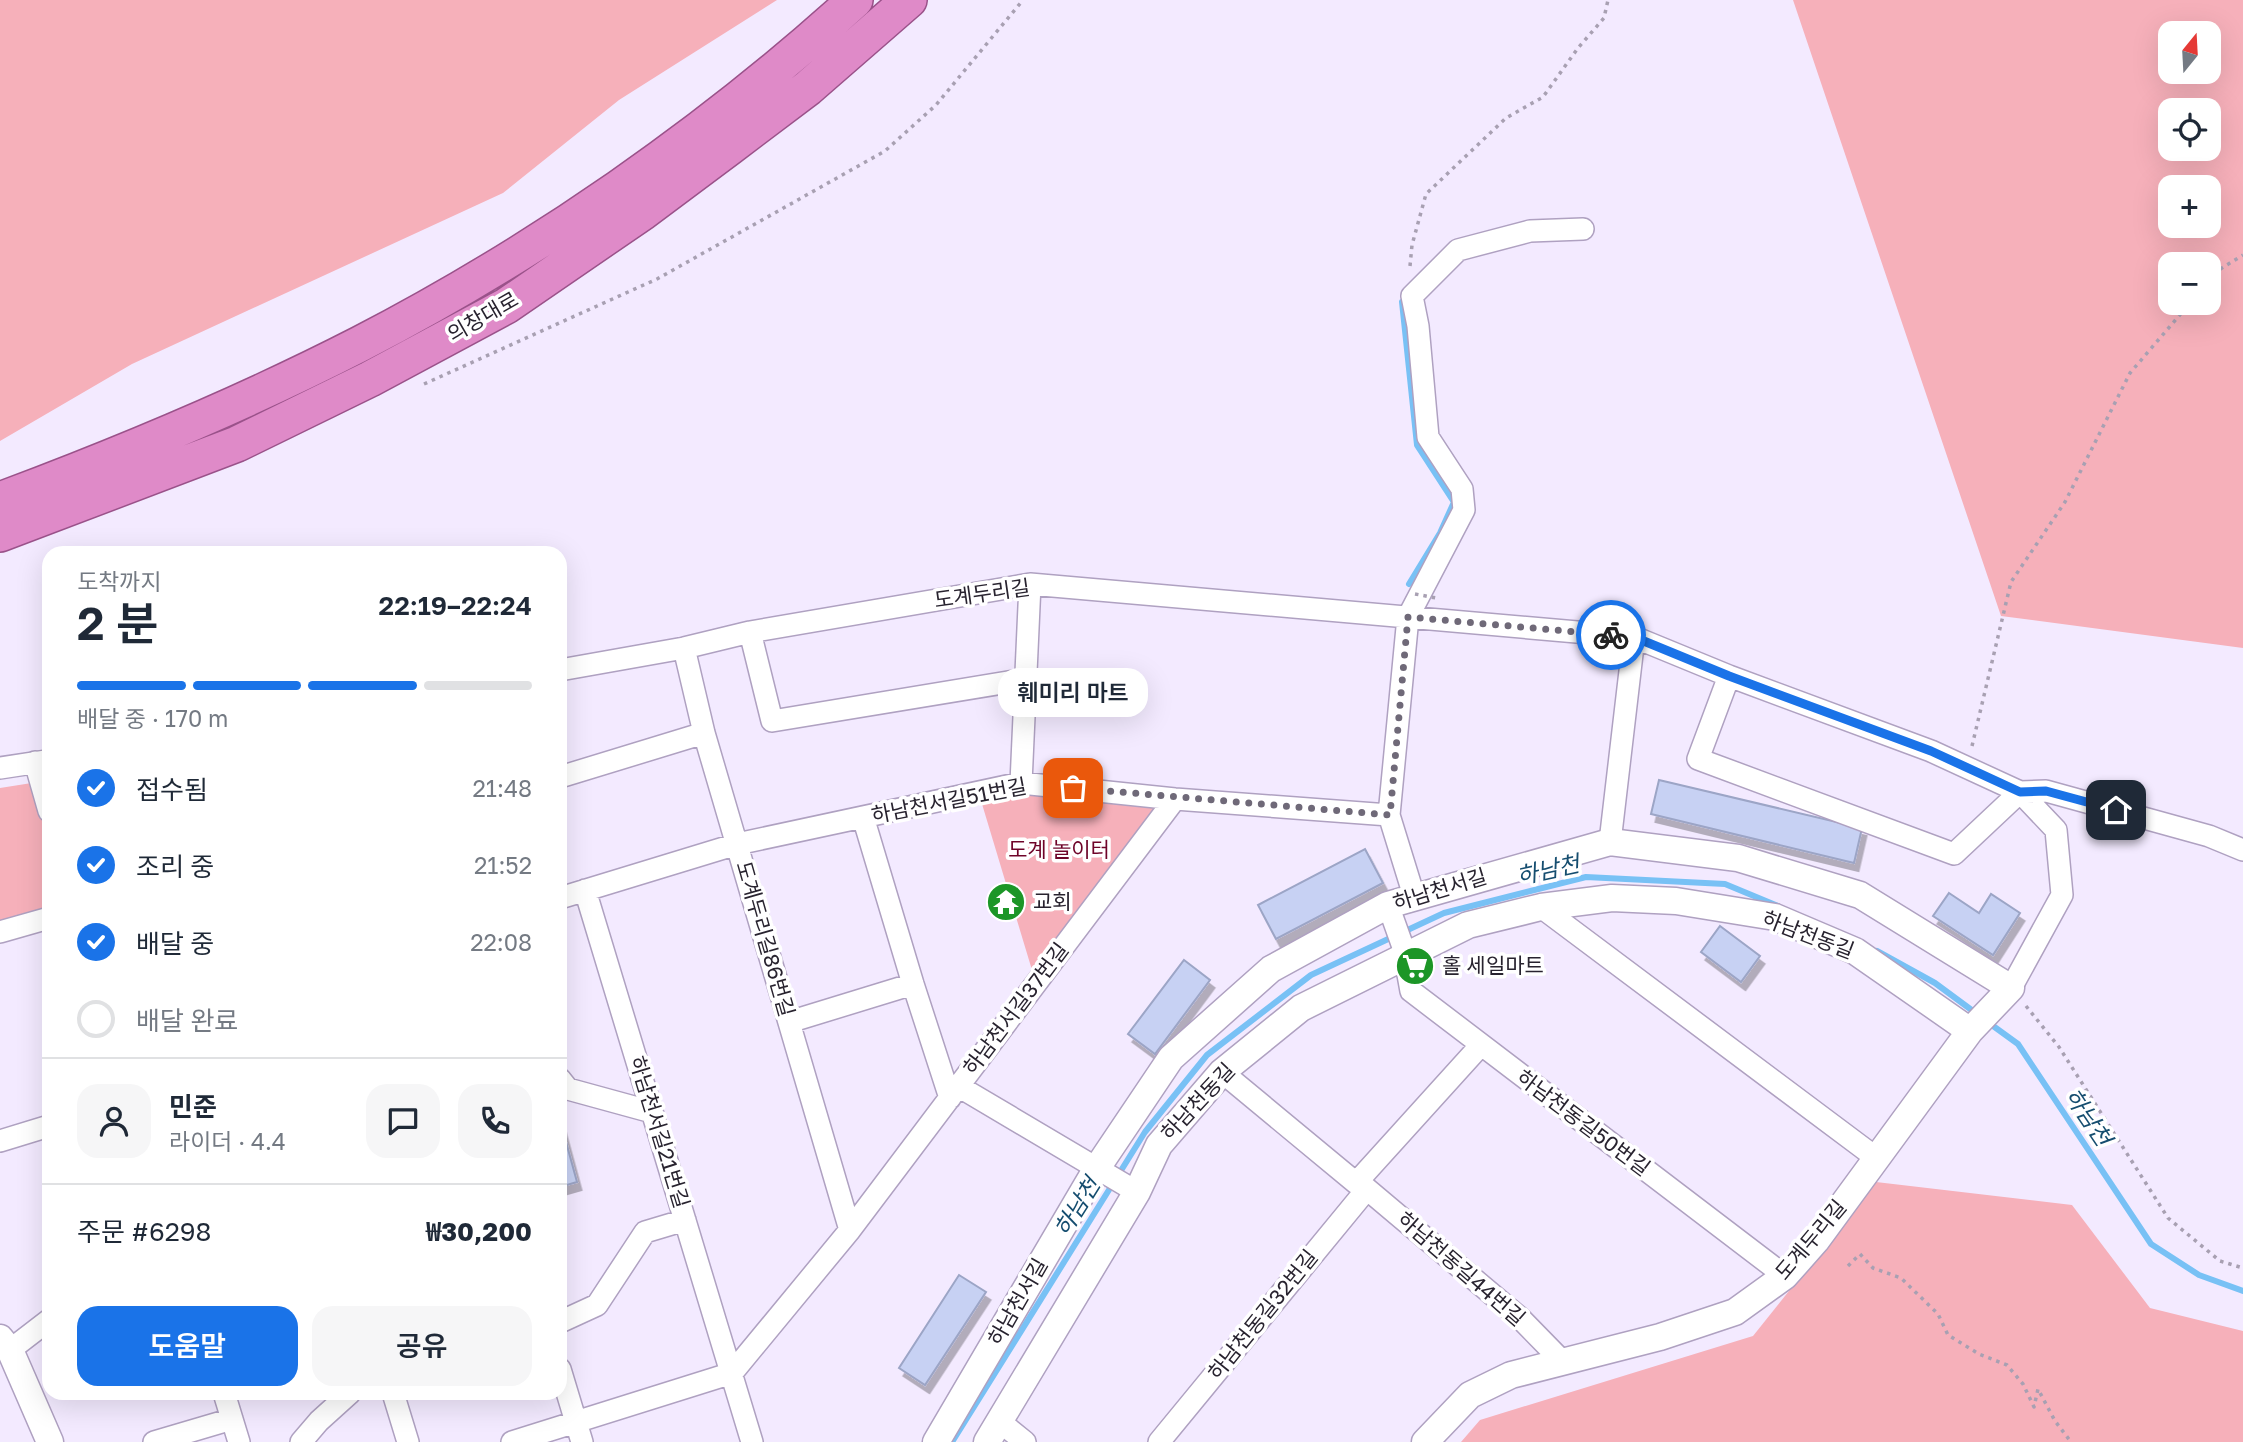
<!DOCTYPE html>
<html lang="ko">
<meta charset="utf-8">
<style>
body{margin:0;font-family:"Golos Text","Noto Sans KR",sans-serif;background:#f6f6f7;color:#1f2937;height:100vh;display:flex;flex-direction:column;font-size:26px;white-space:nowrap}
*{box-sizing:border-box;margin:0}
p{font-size:23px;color:#747a83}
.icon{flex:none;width:38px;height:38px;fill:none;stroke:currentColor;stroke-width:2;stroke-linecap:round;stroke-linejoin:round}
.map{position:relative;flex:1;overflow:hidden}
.side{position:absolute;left:42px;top:546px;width:525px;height:854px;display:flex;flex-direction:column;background:#fff;border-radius:21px;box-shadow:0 7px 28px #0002}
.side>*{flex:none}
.needle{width:46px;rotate:18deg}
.fabs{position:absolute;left:2158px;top:21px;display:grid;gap:14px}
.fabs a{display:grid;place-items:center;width:63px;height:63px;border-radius:14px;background:#fff;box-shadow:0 7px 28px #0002;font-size:35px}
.pin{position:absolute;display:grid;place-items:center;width:60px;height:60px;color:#fff;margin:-30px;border-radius:14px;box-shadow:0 4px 10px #0006}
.courier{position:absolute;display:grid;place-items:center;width:70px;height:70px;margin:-35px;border:5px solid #1a73e8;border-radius:50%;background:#fff;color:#222;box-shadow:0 2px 9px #0007}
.bubble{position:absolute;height:49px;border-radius:21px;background:#fff;box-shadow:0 7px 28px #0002;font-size:23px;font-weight:600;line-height:49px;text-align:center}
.summary em{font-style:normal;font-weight:600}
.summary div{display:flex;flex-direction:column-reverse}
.summary{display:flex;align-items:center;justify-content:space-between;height:119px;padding:0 35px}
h1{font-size:46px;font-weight:600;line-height:52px}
.bar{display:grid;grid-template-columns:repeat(4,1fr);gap:10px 7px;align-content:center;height:84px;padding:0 35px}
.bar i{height:9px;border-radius:5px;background:#e0e1e3}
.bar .active{background:#1a73e8}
.bar p{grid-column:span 4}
.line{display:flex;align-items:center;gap:18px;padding:0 35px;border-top:2px solid #e0e1e3}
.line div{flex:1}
.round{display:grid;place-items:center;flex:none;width:74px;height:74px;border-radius:21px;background:#f6f6f7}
ol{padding:0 35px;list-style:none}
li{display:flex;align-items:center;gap:21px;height:77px}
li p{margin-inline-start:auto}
li .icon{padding:7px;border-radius:50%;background:#1a73e8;color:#fff;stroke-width:4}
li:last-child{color:#747a83}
li i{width:38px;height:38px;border:4px solid #e0e1e3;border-radius:50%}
.cta{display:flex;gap:14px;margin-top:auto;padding:14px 35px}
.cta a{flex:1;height:80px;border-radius:21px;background:#1a73e8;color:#fff;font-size:28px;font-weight:600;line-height:80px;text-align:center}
.cta a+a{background:#f6f6f7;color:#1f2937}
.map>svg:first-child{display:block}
</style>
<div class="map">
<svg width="2243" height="1442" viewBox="0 0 2243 1442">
<defs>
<filter id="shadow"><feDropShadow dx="4.5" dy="8" stdDeviation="0" flood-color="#0004"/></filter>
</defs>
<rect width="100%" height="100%" fill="#f3eaff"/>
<path fill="#f6b0ba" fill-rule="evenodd" d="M0 0H777L619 100 503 193 132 364 0 441Z
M1793 0H2243V648L2001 616ZM2170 33H2208V72H2170ZM2170 110H2208V149H2170ZM2208 187V226H2170V187ZM2170 264H2208V303H2170Z
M38 782 49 828V913L0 928V788Z
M1022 785 1171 800 1035 980 979 794Z
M1876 1182 2072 1205 2150 1308 2243 1331V1442H1461L1480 1420 1753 1336Z"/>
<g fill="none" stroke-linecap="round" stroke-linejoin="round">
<path stroke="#78c1f5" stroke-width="6" d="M1402 302 1417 445 1454 502 1440 533 1409 584
M1877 951 1935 983 1977 1014
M1989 1023 2018 1044 2151 1244 2199 1275 2243 1291
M952 1442 1145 1132 1207 1055 1311 975 1444 913 1586 877 1725 884 1778 906"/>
</g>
<path fill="#c7d1f3" stroke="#9ca5c6" stroke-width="2" filter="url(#shadow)" d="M1659 780 1862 828 1854 863 1651 814Z
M1365 849 1383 883 1276 939 1258 905Z
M1949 893 1979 913 1991 894 2020 913 1993 955 1933 916Z
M1720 926 1760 956 1741 982 1701 952Z
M1184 960 1210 980 1155 1054 1128 1034Z
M560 1120 577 1182 560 1187Z
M959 1275 986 1292 925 1385 899 1368Z"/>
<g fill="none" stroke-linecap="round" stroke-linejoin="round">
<g stroke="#afa1c1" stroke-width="24">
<path id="minor" d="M750 632 772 721 1027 679
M684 648 704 733 850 1230
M560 670 684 648 750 632 1030 584 1634 637 1729 676 1931 751 2020 792 2056 830 2062 895 2011 988
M1729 676 1698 759 1954 854 2020 792 2046 791 2209 836 2243 850
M35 762 49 811
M0 768 46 761
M560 777 704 733
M1021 783 1030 584
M1389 815 1408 617 1464 510 1462 489 1428 437 1418 326 1412 296 1458 250 1530 231 1583 229
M863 817 913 984 950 1098
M1610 842 1634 637
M585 890 752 1442
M560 898 737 844 1021 783 1175 799 1389 815 1414 896
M1388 905 1403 947 1411 991 1785 1276
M1541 907 1875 1157
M0 932 49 918
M789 1022 913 984
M1222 1072 1356 1183 1367 1189 1519 1317 1562 1361
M560 1079 568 1089 652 1112
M958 1086 1137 1192
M0 1141 49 1126
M1356 1183 1480 1046
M560 1322 597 1305 645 1232 685 1220
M10 1350 49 1320
M560 1369 582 1442
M224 1393 239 1442
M393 1393 408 1442
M999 1421 1025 1442
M154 1442 232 1419
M301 1442 319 1421 350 1393
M512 1442 732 1373 850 1230 1175 799
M1159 1442 1367 1189"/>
</g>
<g stroke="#afa1c1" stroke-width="29">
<path id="tertiary" d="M0 1338 10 1350 50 1442
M936 1442 1097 1168 1171 1058 1271 969 1388 905 1610 842 1738 858 1860 895 2011 988 1970 1031 1816 1241 1785 1276 1735 1312 1660 1337 1511 1375 1470 1395 1425 1442
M987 1442 1137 1192 1159 1145 1222 1072 1301 1008 1468 925 1541 907 1612 898 1676 901 1775 917 1855 951 1970 1031"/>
</g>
<g stroke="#9a528a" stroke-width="38">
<path id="trunk" d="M0 500C123 454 243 404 360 344 536 253 709 133 855 0
M0 534 237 444 370 379 506 306 643 212 730 147 808 88 909 0"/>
</g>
<path stroke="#a8a0b2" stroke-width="3.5" stroke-dasharray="3.5 5" stroke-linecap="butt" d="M1410 266 1412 245 1426 194 1506 118 1543 97 1578 48 1604 18 1608 0
M2208 281 2217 271 2243 255
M424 384 657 279 885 151 936 105 1023 0
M1972 746 2011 582 2065 502 2130 373 2190 303
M2026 1006 2059 1047 2168 1218 2220 1261 2243 1268
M1848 1266 1860 1254 1873 1268 1901 1278 1938 1314 1948 1335 1979 1354 2007 1365 2023 1384 2034 1407 2038 1389 2055 1421 2071 1442"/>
<use href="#minor" stroke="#fff" stroke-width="21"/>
<use href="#tertiary" stroke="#fff" stroke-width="26"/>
<use href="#trunk" stroke="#df8ac8" stroke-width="35"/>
<path stroke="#a8a0b2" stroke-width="3.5" stroke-dasharray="3.5 5" stroke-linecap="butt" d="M1415 594 1436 598"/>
</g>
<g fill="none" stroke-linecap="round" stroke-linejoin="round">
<path stroke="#6f6978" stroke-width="7" stroke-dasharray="0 12.6" d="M1073 788 1390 815 1408 617 1611 635"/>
<path stroke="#1a73e8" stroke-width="9" d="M1611 635 1634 637 1729 676 1931 751 2020 792 2046 791 2116 810"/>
</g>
<defs>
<g id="temple-disc" transform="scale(2.0125)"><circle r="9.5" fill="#1c9627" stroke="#fff"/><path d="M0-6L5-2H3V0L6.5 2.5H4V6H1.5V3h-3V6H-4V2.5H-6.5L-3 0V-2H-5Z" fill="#fff"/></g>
<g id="supermarket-disc" transform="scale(2.0125)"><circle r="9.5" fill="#1c9627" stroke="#fff"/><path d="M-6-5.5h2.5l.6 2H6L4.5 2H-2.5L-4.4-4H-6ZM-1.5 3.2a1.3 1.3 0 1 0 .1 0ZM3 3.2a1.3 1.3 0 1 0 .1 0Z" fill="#fff"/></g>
</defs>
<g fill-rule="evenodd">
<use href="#temple-disc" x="1006" y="902"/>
<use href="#supermarket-disc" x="1415" y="966"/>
</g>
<g text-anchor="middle" stroke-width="7" stroke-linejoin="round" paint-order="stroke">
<g font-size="21" fill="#28232f" stroke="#fff">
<text transform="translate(483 317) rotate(-30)" y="7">의창대로</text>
<text transform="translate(982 594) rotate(-8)" y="7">도계두리길</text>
<text transform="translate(949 801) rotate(-11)" y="7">하남천서길51번길</text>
<text transform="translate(1440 890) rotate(-17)" y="7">하남천서길</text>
<text transform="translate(1808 935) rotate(21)" y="7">하남천동길</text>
<text transform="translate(765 939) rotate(74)" y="7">도계두리길86번길</text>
<text transform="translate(1016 1009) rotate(-53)" y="7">하남천서길37번길</text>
<text transform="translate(1198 1102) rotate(-47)" y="7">하남천동길</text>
<text transform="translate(1583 1123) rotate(37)" y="7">하남천동길50번길</text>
<text transform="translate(659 1132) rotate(73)" y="7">하남천서길21번길</text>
<text transform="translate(1811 1240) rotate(-50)" y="7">도계두리길</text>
<text transform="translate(1461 1269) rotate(41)" y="7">하남천동길44번길</text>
<text transform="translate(1018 1302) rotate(-60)" y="7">하남천서길</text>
<text transform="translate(1263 1315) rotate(-51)" y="7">하남천동길32번길</text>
</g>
<g font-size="21" fill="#6e0429" stroke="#fff">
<text x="1059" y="857">도계 놀이터</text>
</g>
<g font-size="21" fill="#28232f" stroke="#fff" text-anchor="start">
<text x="1033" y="909">교회</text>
<text x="1442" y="973">홀 세일마트</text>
</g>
<g font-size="23" font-style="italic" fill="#154d6f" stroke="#fff">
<text transform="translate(1548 870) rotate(-12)" y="8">하남천</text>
<text transform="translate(2088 1117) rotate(56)" y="8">하남천</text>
<text transform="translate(1077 1207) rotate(-58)" y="8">하남천</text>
</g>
</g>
</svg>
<div class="fabs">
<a><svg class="needle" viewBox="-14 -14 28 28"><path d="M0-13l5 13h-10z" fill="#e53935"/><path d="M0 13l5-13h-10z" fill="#747a83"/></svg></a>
<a><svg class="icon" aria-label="locate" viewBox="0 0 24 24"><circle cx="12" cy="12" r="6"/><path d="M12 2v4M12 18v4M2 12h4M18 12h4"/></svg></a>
<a>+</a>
<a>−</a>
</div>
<div class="pin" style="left:1073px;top:788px;background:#ea580c"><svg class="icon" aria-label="bag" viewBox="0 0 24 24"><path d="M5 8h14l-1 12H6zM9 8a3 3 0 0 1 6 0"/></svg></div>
<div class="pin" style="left:2116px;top:810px;background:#1f2937"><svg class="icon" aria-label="home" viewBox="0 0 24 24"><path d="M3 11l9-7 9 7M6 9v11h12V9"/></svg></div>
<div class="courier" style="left:1611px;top:635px"><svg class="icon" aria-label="bike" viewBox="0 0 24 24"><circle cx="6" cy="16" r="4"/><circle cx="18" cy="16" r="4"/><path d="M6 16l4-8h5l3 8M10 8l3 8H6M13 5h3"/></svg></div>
<div class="bubble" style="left:998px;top:668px;width:150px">훼미리 마트</div>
<section class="side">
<div class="summary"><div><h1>2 분</h1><p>도착까지</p></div><em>22:19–22:24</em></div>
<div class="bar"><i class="active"></i><i class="active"></i><i class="active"></i><i></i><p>배달 중 · 170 m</p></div>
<ol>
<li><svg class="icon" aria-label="check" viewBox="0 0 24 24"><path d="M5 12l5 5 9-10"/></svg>접수됨<p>21:48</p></li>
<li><svg class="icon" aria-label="check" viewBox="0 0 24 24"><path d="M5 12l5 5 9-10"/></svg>조리 중<p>21:52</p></li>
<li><svg class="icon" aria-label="check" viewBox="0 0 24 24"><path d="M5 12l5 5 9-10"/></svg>배달 중<p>22:08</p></li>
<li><i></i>배달 완료</li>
</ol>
<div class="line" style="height:126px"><a class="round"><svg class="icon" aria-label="person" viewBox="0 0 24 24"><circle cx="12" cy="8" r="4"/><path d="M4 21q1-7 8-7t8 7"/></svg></a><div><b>민준</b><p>라이더 · 4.4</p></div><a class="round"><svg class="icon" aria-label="chat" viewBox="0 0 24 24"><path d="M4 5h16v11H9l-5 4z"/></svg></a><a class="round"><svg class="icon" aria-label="phone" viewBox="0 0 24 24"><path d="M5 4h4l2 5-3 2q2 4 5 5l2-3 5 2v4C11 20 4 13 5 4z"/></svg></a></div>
<div class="line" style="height:91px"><div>주문 #6298</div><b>₩30,200</b></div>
<div class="cta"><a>도움말</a><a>공유</a></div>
</section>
</div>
